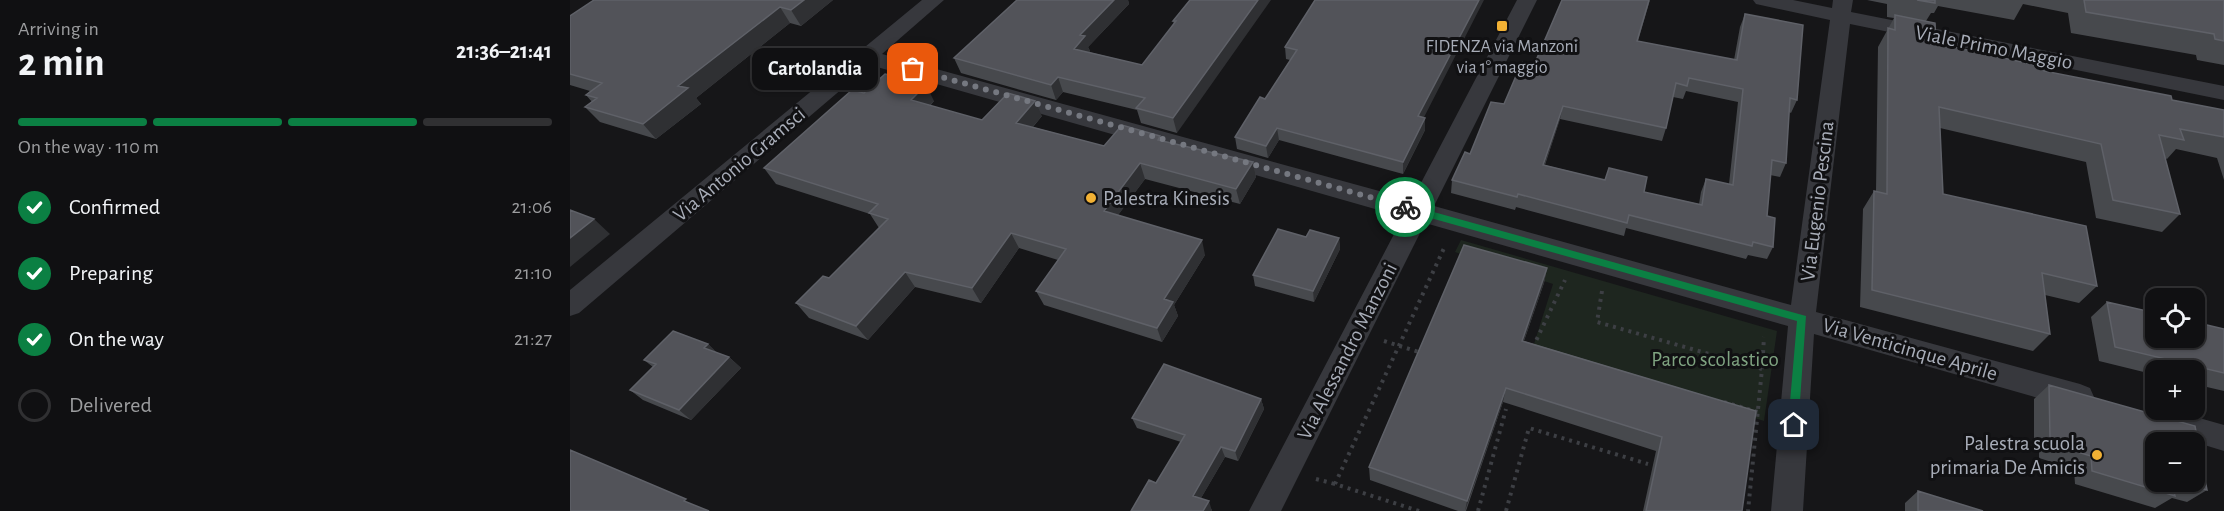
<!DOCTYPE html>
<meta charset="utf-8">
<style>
body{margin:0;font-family:"Alegreya Sans",sans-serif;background:#19191b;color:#f1f3f6;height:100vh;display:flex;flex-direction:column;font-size:22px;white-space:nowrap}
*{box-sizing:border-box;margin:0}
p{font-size:20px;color:#9c9d9f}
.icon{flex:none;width:33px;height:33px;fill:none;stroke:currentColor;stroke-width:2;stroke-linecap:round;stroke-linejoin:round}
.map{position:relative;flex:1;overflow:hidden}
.side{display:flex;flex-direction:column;background:#101012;width:570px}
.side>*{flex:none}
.controls{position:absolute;left:1575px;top:288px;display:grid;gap:12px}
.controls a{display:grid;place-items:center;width:60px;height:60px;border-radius:12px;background:#101012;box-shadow:0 2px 4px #0004,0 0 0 2px #303032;font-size:30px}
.pin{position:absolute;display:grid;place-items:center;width:51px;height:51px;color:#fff;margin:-26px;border-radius:12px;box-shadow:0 3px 9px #0006}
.courier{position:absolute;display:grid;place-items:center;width:60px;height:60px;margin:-30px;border:4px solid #0b8043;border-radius:50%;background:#fff;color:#222;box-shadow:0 2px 8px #0007}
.bubble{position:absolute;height:42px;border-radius:12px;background:#101012;box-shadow:0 2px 4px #0004,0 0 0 2px #303032;font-size:20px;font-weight:700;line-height:42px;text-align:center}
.headline em{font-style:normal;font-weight:700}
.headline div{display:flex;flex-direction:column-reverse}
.headline{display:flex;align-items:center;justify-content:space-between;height:102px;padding:0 18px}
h1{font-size:39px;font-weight:700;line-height:45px}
.bar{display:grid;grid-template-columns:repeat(4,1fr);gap:9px 6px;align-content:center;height:72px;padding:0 18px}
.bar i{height:8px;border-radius:4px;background:#303032}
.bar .current{background:#0b8043}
.bar p{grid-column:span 4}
ol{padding:0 18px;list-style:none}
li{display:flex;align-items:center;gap:18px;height:66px}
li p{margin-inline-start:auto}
li .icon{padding:6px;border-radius:50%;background:#0b8043;color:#fff;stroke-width:4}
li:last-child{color:#9c9d9f}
li i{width:33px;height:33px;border:3px solid #303032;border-radius:50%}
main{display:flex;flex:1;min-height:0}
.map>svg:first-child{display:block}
</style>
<main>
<section class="side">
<div class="headline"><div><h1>2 min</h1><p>Arriving in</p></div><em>21:36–21:41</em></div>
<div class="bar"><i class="current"></i><i class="current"></i><i class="current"></i><i></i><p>On the way · 110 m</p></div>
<ol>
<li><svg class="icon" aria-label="check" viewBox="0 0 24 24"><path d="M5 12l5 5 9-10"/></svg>Confirmed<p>21:06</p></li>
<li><svg class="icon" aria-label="check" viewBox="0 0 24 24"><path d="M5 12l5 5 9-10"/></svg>Preparing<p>21:10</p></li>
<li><svg class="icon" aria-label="check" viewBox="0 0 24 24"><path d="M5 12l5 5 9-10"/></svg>On the way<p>21:27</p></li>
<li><i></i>Delivered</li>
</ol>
</section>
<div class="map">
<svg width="1654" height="511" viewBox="0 0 1654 511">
<rect width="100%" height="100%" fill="#161618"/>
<path fill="#1e261f" d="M891 240 1207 331 1194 421 963 347 983 284 885 252Z"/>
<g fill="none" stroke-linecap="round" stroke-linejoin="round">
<path stroke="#3d3f44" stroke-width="4" stroke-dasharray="3 5" stroke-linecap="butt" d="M1032 291 1027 322 1192 369 1178 511
M814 341 852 353
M963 347 995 280
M1192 369 1194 337
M1154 402 1188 412
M746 479 765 484
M849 511 765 484 875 246
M908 511 936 409
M936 511 959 428 1078 464"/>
<path fill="#37383d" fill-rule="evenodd" d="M352 0H374L312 54 842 200 947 0H967L864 206 1221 305 1260 20 1186 4 1183 0H1223L1262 8 1263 0H1283L1281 12 1654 86V100L1280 24 1246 312 1510 384 1520 388 1524 397 1520 406 1510 410 1244 334 1233 511H1201L1218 326 855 223 711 511H679L833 217 300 65 9 313 0 316V290Z
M1586 409 1601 410 1654 425V451L1582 429 1577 420 1582 411Z"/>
</g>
<path fill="#47494d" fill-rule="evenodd" d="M263 0 231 26 220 23 126 98 131 104 86 139 30 122 15 107 22 102 16 95 20 91 0 85V16Z
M447 0H558L559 4 518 47 520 51 519 52 572 65 604 24 603 21 620 0 607 133 571 123 567 110 493 92 486 100 391 73 384 58Z
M745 0 853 118 855 130 833 174 709 140 698 158 667 149 665 137 695 99 720 60 716 59 715 47Z
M1080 0 1068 41 1164 60 1170 27 1175 14 1227 100 1221 113 1219 112 1216 163 1210 177 1200 175 1197 216 1203 247 1197 259 1178 255 1176 259 1056 228 1054 236 946 207 945 210 881 193 882 180 934 104ZM1116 91 1168 102 1159 184 1136 179 1131 192 1129 204 1074 192 1035 180 975 165 990 119 1092 141 1096 128 1103 97 1113 99Z
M1297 0H1654V65L1627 60 1626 55 1501 33 1498 13 1453 4 1444 20 1368 6 1364 13H1361L1356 21 1366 43 1474 71 1602 100 1654 110V180L1647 158 1606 149 1597 159 1595 158 1610 214 1592 232 1526 218 1516 162 1370 128 1373 194 1527 286 1509 303 1475 295 1480 334 1463 351 1290 307 1293 209 1304 191H1306L1308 47 1324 18 1317 17V4Z
M294 93 364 101 360 106 412 120 472 116 463 127 534 146 590 136 591 141 683 162 686 177 670 204 575 179 548 215 635 255 604 305 608 316 592 342 474 305 466 291 488 260 449 248 411 303 345 287 298 340 239 318 226 303 259 278 309 228 300 214 206 184 194 168Z
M736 237 769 238 770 249 744 302 685 286 683 275Z
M977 268 974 283 954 341 1186 411 1172 511H1073L1086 451 933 402 896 511H888L800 480 799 467Z
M1537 302 1654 329V391L1624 384V370H1586V375L1529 361 1521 317Z
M138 344 147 353 159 357 171 368 121 420 73 400 60 390 83 367 74 360Z
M1479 385 1625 426 1637 490 1617 502 1602 498 1585 508 1505 484 1504 469 1469 458V452L1464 451V399ZM1586 442H1624V482H1586Z
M691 399 694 409 668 461 655 457 631 498 642 510V511H561L586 483 611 442 567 428 562 418Z
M1348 491 1413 511H1335V503Z"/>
<path fill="#2f3033" d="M234 0H263L231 26 221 10Z
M544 0H558L559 4 518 47 520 51 509 63 504 49 510 35Z
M688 0H701L607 133 603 118Z
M909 0H914L848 129V116Z
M210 7 220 23 126 98 131 104 86 139 73 124 108 86Z
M488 77 493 92 486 100 481 85Z
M356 85 364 101 349 116 341 100Z
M465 101 472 116 453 138 446 123Z
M993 106 990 119 970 178 973 165Z
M855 118V130L833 174V162Z
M707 128 709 140 698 158 696 146Z
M683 162 686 177 670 204 666 189Z
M570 163 575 179 540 226 534 211Z
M24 219 40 234 0 267V238Z
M441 233 449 248 411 303 402 288Z
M769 238 770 249 744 302 743 291Z
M632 240 635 255 604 305 608 316 592 342 587 328 594 299Z
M977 268 974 283 949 355 952 341Z
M335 272 345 287 298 340 286 326Z
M138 344 149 355 134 348Z
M159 357 171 368 121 420 109 410Z
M936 388 933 402 895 511 897 501Z
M691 399 694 409 668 461 665 451Z
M651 447 655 457 627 505 623 496Z
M639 501 642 511H633Z"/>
<path fill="#525359" stroke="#5f6168" stroke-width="1.5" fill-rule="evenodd" d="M24 0H234L221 10 210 7 108 86 118 88 73 124 15 107 27 98 16 95 32 83 0 74V16Z
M447 0H544L510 35 515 36 504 49 572 65 606 21H603L620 0H688L603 118 566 108 575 98 488 77 481 85 384 58Z
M745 0H909L848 116 855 118 833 162 707 128 696 146 665 137 690 97 695 99 727 50 715 47Z
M992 0H1079L1067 41 1167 60 1175 14 1233 25 1227 100 1220 98 1216 163 1202 160 1197 216 1205 218 1203 247 1183 242 1182 246 1059 215 1057 223 948 194 947 197 882 180 895 152 900 154 921 102 934 104 952 62 964 65ZM1119 78 1173 89 1163 185 1136 179 1132 205 1074 192 1077 177 1039 168 1035 180 973 165 993 106 1096 128 1106 83 1117 86Z
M1347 0H1365V3Z
M1514 0H1654V41L1645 39 1644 34 1516 12Z
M1325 15 1365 23 1366 43 1474 67V71L1601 96 1602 100 1654 110V137L1610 129 1614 140 1589 135 1610 214 1543 200 1531 144 1369 107 1373 194 1516 226 1527 286 1472 273 1480 334 1302 290 1304 191 1317 194 1318 28 1325 30Z
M315 74 356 85 341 100 412 120 438 93 465 101 446 123 534 146 552 125 590 136 588 140 683 162 666 189 570 163 534 211 632 240 594 299 603 302 587 328 466 291 496 249 441 233 402 288 335 272 286 326 226 303 253 276 259 278 318 219 299 213 308 204 194 168 282 90 294 93Z
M0 210 24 219 0 238Z
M708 229 736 237 740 230 769 238 743 291 683 275Z
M894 245 977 268 952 341 1186 411 1172 511H1076L1092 437 936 388 897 501 799 467Z
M1537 302 1586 313V338H1624V322L1654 329V373L1545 347Z
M103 331 138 344 134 348 159 357 109 410 60 390 86 364 74 360Z
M594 364 691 399 665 451 651 447 623 496 639 501 633 511H561L579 480 586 483 615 435 562 418Z
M1479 385 1625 426 1637 490 1609 482H1624V442H1586V482H1602L1605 496 1522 471 1521 456 1484 445V439L1480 438Z
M0 450 116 499 114 501 139 511H0Z
M1348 491 1413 511H1348Z"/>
<path fill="#0b8043" d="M835 204 1236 316 1228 429 1224 430 1218 425 1227 321 832 210 831 207Z"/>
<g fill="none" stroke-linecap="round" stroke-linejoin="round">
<path stroke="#757880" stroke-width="6" stroke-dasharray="0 10.8" d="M343 69 835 207"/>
</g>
<g fill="#f2b134" stroke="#111113" stroke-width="2">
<rect x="926" y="20" width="12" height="12" rx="3"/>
<circle cx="521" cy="198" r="6"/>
<circle cx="1527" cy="455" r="6"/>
</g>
<g text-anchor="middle" stroke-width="6" stroke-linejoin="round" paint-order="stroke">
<g font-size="18" fill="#a8adb8" stroke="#111113">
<text x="932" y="52">FIDENZA via Manzoni<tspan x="932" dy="21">via 1° maggio</tspan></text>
</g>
<g font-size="21" fill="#a8adb8" stroke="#111113">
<text transform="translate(1424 47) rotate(11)" y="7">Viale Primo Maggio</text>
<text transform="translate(169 164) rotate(-40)" y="7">Via Antonio Gramsci</text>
<text transform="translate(1247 201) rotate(-83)" y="7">Via Eugenio Pescina</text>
<text transform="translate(1340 349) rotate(16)" y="7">Via Venticinque Aprile</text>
<text transform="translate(777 351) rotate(-63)" y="7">Via Alessandro Manzoni</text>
</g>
<g font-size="21" fill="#a8adb8" stroke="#111113" text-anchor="start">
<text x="533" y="205">Palestra Kinesis</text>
<text x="1515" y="450" text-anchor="end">Palestra scuola<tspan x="1515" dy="24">primaria De Amicis</tspan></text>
</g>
<g font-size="21" fill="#7fa381" stroke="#111113">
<text x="1145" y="366">Parco scolastico</text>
</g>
</g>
</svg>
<div class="controls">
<a><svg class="icon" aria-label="locate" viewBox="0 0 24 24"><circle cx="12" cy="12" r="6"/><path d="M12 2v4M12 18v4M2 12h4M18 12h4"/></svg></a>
<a>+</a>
<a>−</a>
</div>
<div class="pin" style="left:343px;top:69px;background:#ea580c"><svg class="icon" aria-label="bag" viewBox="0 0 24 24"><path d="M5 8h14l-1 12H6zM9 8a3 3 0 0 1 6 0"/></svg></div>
<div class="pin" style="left:1224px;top:425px;background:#1f2937"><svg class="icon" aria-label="home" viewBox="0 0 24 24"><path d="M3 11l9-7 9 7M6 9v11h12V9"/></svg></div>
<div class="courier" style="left:835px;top:207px"><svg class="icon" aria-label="bike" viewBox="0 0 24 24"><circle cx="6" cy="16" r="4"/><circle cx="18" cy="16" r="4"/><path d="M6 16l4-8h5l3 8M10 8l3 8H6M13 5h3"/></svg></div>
<div class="bubble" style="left:182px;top:48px;width:126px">Cartolandia</div>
</div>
</main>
